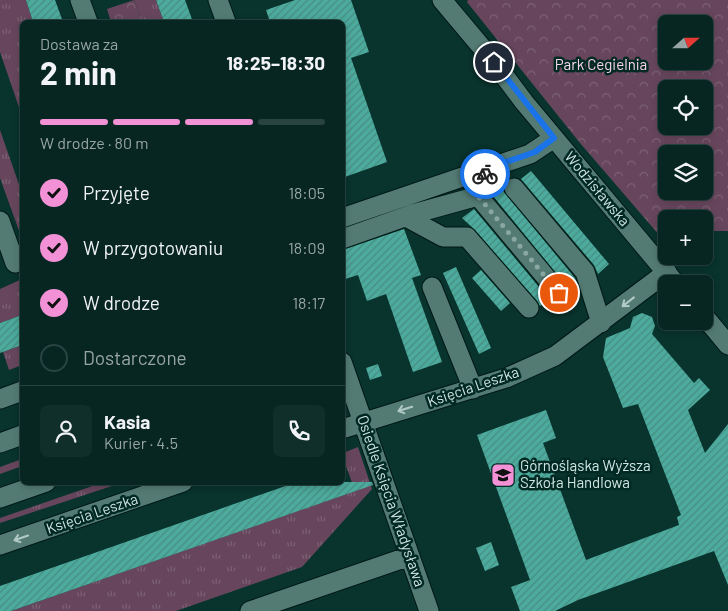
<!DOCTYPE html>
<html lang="pl">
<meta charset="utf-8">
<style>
body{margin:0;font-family:Barlow,sans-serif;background:#102e2a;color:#f1f3f6;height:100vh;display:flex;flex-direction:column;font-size:19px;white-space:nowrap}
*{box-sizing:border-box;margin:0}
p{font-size:16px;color:#98a5a5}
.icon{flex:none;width:28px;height:28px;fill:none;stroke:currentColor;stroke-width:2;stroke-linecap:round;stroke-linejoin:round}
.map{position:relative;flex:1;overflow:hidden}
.side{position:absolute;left:20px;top:20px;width:325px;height:465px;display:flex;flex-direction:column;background:#072622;border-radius:8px;box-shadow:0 2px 8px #0003,0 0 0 1px #284340}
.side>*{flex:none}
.needle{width:32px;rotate:69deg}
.tools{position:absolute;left:658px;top:15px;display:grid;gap:10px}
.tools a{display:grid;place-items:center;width:55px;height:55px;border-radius:8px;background:#072622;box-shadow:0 2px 8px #0003,0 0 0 1px #284340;font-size:25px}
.pin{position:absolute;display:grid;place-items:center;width:42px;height:42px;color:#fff;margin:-21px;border:2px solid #fff;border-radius:50%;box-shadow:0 1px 5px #0007}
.courier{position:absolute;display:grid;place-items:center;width:50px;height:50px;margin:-25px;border:4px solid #1a73e8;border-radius:50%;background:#fff;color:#222;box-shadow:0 1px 6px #0007}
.head em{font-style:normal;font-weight:700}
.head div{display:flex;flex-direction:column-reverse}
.head{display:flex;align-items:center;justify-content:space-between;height:85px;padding:0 20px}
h1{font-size:32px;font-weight:700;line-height:38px}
.bar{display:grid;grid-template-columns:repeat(4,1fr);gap:8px 5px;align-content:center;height:60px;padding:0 20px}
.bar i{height:6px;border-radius:4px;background:#284340}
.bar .active{background:#f391d6}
.bar p{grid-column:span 4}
.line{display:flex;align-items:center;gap:12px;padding:0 20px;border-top:1px solid #284340}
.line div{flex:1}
.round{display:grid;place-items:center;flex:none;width:52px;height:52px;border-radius:8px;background:#102e2a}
ol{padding:0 20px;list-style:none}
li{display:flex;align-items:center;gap:15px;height:55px}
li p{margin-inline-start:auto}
li .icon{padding:5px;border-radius:50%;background:#f391d6;color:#111;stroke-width:4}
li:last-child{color:#98a5a5}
li i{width:28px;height:28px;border:2px solid #284340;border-radius:50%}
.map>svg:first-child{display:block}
</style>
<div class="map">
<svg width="728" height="611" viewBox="0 0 728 611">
<defs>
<pattern id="grass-tufts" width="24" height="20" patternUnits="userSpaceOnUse" patternTransform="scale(1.25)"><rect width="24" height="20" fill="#67465d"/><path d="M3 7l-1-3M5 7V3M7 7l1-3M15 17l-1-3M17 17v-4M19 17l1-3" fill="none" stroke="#7c6174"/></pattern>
<pattern id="park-crowns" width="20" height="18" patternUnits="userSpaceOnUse" patternTransform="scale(1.25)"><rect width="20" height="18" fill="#67465d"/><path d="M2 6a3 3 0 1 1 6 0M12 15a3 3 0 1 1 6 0" fill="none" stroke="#7c6174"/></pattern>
<pattern id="building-hatch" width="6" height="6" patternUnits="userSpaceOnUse" patternTransform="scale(1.25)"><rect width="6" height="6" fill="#4cab9d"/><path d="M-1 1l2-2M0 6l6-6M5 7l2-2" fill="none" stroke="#488c82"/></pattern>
</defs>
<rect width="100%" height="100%" fill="#09332d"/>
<path fill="url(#grass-tufts)" d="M0 0H26L33 22H22V116L0 52Z
M134 0H156L164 22H142Z
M0 130 22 193V239L0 178Z
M22 279V315L0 323V289Z
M22 345V365L9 370 3 352Z
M358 447 372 489 302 567 176 611H11L355 491 346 466H343V453Z
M22 459V466L0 474V467Z
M104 482 121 483 0 523V518Z"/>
<path fill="url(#park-crowns)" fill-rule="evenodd" d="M134 0 142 22H111L107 9Z
M468 0H728V231H704V219H666V243L580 143 467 2ZM666 24H704V61H666ZM666 89H704V126H666ZM666 154H704V191H666Z"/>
<path fill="url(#building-hatch)" d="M26 0H55L63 22H33Z
M156 0H185L193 22H164Z
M295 0H351L369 52 351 58 387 162 342 178V22H270L266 10Z
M531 171 609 264 598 274 594 265 521 179Z
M500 187 575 278 577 283 569 289 493 196Z
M474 209 549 299 540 306 537 301 475 230 462 218Z
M404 229 421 275 412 278 442 362 413 372 386 294 367 301 358 275 342 280V250Z
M456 267 491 348 479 354 443 273Z
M481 270 510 303 501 311 472 278Z
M642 313 652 317 655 326 652 334 694 383 699 378 710 390 688 410 705 453 728 424V585L714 551 578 600 555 611H520L511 587 530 580 477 435 546 410 556 438 543 443 586 560 679 525 677 517 681 515 638 404 623 408 603 357 606 338 630 328 633 317Z
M22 315V345L0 353V323Z
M378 364 382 376 370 380 366 368Z
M297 482H372L373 485 11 611H0V586Z
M491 542 499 565 485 571 476 548Z"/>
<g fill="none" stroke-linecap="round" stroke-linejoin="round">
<g stroke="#001915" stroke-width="21">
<path id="minor" d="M80 0 88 22
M218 0 226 22
M442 0 494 62 524 102 676 284
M514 188 585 272 601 323
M478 196 559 293
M406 217 443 237H467L529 308
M342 218 530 154 554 138
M0 221 15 263
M342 239 413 214 478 196 484 190 486 169
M432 287 473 389
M704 316 728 345
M342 362 429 611
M0 399 22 391
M342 429 506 378 555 356 667 272
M0 443 22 435
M0 498 46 482
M0 545 183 482
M250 611 410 556"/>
</g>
<use href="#minor" stroke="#537b74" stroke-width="19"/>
</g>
<defs><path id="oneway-shaft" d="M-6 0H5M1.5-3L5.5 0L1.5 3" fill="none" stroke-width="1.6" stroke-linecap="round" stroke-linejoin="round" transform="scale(1.25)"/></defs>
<g stroke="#b1cac6">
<use href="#oneway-shaft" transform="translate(628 302) rotate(142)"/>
<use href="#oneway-shaft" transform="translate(405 409) rotate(163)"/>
<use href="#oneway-shaft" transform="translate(21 538) rotate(161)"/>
</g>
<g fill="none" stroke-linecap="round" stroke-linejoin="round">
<path stroke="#8aa7a2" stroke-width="5" stroke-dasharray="0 9" d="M485 174 484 190 478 196 559 293"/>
<path stroke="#1a73e8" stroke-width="6" d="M485 174 486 169 535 152 554 138 494 62"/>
</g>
<defs>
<g id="university-square" transform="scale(1.25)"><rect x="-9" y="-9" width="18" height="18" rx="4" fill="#f391d6" stroke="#002923"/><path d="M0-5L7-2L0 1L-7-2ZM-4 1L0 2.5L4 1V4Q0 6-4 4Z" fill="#111"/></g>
</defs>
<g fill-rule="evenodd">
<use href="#university-square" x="503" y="475"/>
</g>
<g text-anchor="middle" stroke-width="5" stroke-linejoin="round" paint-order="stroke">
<g font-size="15" fill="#f8d5ec" stroke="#002923">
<text x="601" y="70">Park Cegielnia</text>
</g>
<g font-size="15" fill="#d0e5e1" stroke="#002923">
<text transform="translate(597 189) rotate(50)" y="5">Wodzisławska</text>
<text transform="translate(473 387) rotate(-19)" y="5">Księcia Leszka</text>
<text transform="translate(391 501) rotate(71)" y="5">Osiedle Księcia Władysława</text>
<text transform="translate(92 514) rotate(-19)" y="5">Księcia Leszka</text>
</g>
<g font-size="15" fill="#d0e5e1" stroke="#002923" text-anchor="start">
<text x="520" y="471">Górnośląska Wyższa<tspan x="520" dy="17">Szkoła Handlowa</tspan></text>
</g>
</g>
</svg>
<div class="tools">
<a><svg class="needle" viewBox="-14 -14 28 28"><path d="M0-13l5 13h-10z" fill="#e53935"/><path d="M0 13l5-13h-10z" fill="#98a5a5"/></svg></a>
<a><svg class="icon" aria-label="locate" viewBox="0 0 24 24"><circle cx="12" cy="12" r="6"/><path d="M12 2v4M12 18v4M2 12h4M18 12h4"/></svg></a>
<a><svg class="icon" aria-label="layers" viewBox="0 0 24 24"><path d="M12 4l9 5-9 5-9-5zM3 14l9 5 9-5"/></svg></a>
<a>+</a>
<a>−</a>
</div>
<div class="pin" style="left:559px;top:293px;background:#ea580c"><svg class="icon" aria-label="bag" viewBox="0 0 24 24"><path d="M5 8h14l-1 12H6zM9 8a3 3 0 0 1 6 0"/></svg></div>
<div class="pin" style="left:494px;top:62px;background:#1f2937"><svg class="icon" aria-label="home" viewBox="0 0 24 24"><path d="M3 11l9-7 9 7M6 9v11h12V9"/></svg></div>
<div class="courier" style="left:485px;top:174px"><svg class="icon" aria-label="bike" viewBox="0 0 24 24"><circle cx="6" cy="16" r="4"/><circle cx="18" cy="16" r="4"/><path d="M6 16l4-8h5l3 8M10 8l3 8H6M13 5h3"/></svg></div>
<section class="side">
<div class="head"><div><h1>2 min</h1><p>Dostawa za</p></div><em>18:25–18:30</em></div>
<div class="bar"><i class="active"></i><i class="active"></i><i class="active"></i><i></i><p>W drodze · 80 m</p></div>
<ol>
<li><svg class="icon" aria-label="check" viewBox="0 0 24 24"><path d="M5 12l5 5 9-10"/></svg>Przyjęte<p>18:05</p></li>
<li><svg class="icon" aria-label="check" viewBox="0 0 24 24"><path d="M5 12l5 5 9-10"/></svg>W przygotowaniu<p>18:09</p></li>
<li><svg class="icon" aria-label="check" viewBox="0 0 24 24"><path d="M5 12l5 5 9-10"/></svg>W drodze<p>18:17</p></li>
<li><i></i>Dostarczone</li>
</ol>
<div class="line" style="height:90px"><a class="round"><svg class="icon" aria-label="person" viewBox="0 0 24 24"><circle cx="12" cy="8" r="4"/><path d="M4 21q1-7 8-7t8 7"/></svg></a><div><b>Kasia</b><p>Kurier · 4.5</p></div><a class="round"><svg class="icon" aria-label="phone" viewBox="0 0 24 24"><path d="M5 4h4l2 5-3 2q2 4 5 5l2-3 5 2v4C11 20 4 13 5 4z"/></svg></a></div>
</section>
</div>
